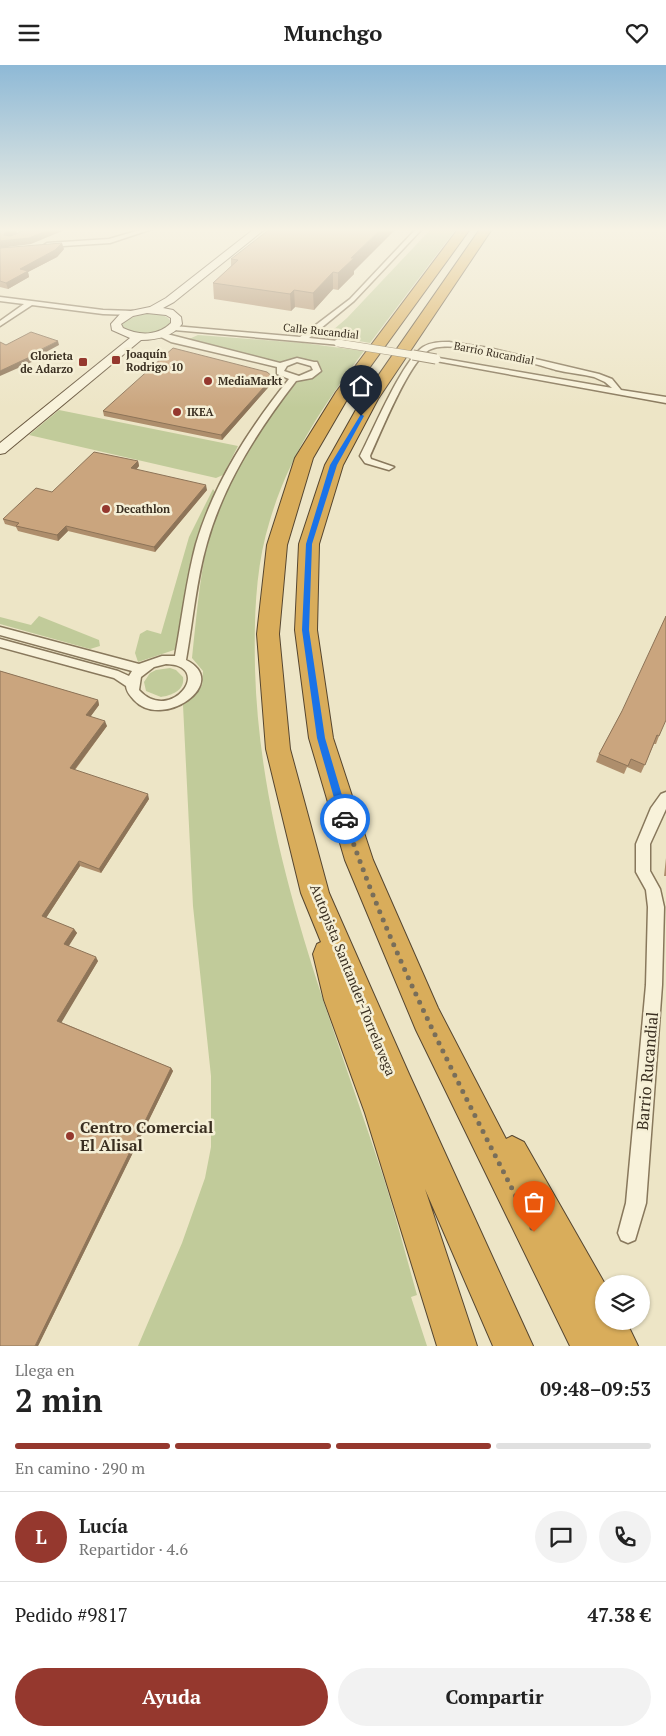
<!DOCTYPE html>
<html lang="es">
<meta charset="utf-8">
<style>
body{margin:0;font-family:"PT Serif",serif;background:#f2f2f2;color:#222;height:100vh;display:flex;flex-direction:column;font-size:19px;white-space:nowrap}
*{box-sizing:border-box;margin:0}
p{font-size:16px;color:#767676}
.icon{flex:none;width:28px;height:28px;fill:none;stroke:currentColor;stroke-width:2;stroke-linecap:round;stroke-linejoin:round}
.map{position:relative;height:1281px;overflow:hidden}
.panel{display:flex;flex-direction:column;background:#fff;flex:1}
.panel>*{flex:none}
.fabs{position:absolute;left:595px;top:1210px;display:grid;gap:10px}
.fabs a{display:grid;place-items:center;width:55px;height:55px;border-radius:50%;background:#fff;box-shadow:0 1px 4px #0004;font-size:25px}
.pin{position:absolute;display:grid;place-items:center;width:42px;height:42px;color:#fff;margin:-51px -21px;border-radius:50% 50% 50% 0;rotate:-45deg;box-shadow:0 0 5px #0007}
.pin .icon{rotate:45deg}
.courier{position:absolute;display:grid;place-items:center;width:50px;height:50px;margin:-25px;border:4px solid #1a73e8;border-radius:50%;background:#fff;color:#222;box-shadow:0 1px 6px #0007}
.summary em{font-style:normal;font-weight:600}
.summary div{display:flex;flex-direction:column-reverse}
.summary{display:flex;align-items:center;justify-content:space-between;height:85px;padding:0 15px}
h1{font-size:32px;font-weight:600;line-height:38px}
.bar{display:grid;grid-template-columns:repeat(4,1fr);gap:8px 5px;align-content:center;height:60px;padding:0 15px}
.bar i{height:6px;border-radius:4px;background:#e0e0e0}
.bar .current{background:#95382e}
.bar p{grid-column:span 4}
.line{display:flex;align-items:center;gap:12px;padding:0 15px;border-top:1px solid #e0e0e0}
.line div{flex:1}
.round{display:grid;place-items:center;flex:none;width:52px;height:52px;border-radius:26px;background:#f2f2f2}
.cta{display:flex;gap:10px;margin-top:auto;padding:10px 15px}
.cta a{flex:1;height:58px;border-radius:30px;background:#95382e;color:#fff;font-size:20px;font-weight:600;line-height:58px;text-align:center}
.cta a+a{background:#f2f2f2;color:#222}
header{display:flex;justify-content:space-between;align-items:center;height:65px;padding:0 15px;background:#fff;font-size:22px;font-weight:600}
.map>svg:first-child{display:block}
</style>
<header><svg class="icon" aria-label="menu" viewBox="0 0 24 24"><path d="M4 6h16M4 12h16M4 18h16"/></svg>Munchgo<svg class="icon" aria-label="heart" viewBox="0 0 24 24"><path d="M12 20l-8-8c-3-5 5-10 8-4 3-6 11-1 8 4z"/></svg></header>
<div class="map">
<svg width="666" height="1281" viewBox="0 0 666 1281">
<rect width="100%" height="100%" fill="#ede5c6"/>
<path fill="#c1cb9a" d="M431 164H456L370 278 319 269 327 263 333 265 347 253Z
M149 248C158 249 167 249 171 257 163 272 131 274 121 261L126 254Z
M198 270 303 278 364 286C324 339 289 391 270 455 255 503 254 554 255 604 260 782 329 947 384 1114 396 1152 406 1191 417 1230L411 1232 427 1281H138L182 1178 205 1113 211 1082V1011L193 841 183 640 202 621 203 606 192 593C196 556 199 518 207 480 219 431 260 355 294 317 300 310 314 313 321 305L319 299C301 289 297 298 281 297 255 295 216 281 189 274Z
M59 345 238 381 223 410 216 413 29 370Z
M213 424 215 427 191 493 177 584 138 597 135 588 140 569 147 565 161 569 189 472Z
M39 551 99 575 100 581 90 584 0 559V552L31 560Z
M170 603 176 605 183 612C185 625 173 630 161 632L146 626 144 617 150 608 156 605Z"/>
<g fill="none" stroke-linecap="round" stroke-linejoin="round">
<g stroke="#88785c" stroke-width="3">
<path id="minor" d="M16 164H22L0 185V179Z
M143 164H152L110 178 47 182 44 180 47 178 109 174Z
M416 164H422L354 236 309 273 338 276 342 278 341 280 174 265 170 263 174 261 300 272 350 234Z
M0 232 103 245 133 246 137 248 133 250 103 249 32 240 0 261V256L24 239 0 236Z
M159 267 280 298 297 293 314 297H317L321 306 312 313 296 316C258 365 224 418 207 478 196 516 193 556 186 595 232 618 162 666 134 635 130 630 127 628 126 621L114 613 0 582V574L118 606 129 611 132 606 0 570V562L139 599 162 591H175C182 554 186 516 196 479 214 418 249 364 289 314L277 309V302L171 277 159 271ZM297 297 311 301 313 305 299 311 284 306 287 301ZM166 599C215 600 171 660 139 625L141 612 154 602Z
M449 277 489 283 599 309 612 314 621 325 666 332V338L436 296 432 294 433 292 612 323 605 317 594 312C581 309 569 308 556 305 531 298 451 272 429 285 409 297 381 367 370 391L371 394 394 402 389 405 365 398 360 391C373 366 402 296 423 282 431 277 440 277 449 277Z
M666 727V744L650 779V806L660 824 664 842 662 920 646 1138 635 1175 628 1178 621 1175 618 1168 626 1138 646 920 648 842 646 825 636 807V779L651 743 661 729Z"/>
</g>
<g stroke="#6a5940" stroke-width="2">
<path id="secondary" d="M254 164H265L174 237 163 243 173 245 181 252 182 259C172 272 157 275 141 275L5 388 0 389V378L130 273 112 265 111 259 121 248 150 242 166 233ZM147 248 166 250 171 253V258C158 271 139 271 123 263L121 259 133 251Z"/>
</g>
<g stroke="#564630" stroke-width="2">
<path id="motorway" d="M458 164H470L349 331 313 393 287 480 279 569 290 684 329 828 409 1009 533 1281H493L425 1124 477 1281H437L365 1048 324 935 313 889 317 879 321 877 301 828 266 684 257 569 267 480 295 393 336 327Z
M480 164H492L378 334 343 400 319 479 317 565 333 673 373 795 438 943 506 1074 512 1071 524 1077 605 1219 604 1256H626L638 1281H570L416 965 345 795 309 673 295 565 299 479 325 400 362 334Z"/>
</g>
<use href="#minor" fill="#f8f2da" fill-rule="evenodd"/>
<use href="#secondary" fill="#f8f2da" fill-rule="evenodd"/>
<use href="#motorway" fill="#d9ad5b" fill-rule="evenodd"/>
<g stroke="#88785c" stroke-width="8" stroke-linecap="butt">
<path id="minor-bridge-far1" d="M338 278 420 291"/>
</g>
<g stroke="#88785c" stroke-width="11" stroke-linecap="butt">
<path id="minor-bridge" d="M413 290 436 294"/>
</g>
<use href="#minor-bridge-far1" stroke="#f8f2da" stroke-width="7"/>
<use href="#minor-bridge" stroke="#f8f2da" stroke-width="9"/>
</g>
<path fill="#ae8e6c" d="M0 183 64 184 57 192 28 207 29 212 8 224 0 222Z
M231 194 354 206V209L338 225 333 224 314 245 295 242 291 246 214 234 213 218 231 201Z
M273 317 222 375 104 351 103 346Z
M138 396 139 401 136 405 207 425 155 487 68 466 58 476 18 466 16 462 5 459 3 454 52 427Z
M0 606 98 635 99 640 90 652 107 661 75 705 149 734 101 808 80 801 46 853 74 864 77 868 68 881 98 896 61 957 171 1003 173 1006 38 1281Z
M622 646 659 671 656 679H654L641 708 627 702 624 709 596 697 599 689Z
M666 793V811H664Z"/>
<path fill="#8d7458" d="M12 164H16L17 169 51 164H67L31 179 0 183V176L5 167Z
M18 164H29L19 168Z
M381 164H396L354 206V209L338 225V208L351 193Z
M62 178 64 184 57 192 28 207 29 212 8 224 6 218 20 204Z
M333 207V224L314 245 313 228Z
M294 225 295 242 291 246 290 229Z
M58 276 59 280 33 294 34 296 0 311V306Z
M273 312V317L222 375 221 370Z
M138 396 139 401 132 409 131 403Z
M206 420 207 425 155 487 154 482Z
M66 461 68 466 58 476 57 470Z
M98 635 99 640 88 655 86 650Z
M105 656 107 661 72 708 70 703Z
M148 729 149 734 101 808 99 804Z
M79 796 80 801 44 856 42 851Z
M74 864 77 868 67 884 64 879Z
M96 892 98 896 60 960 57 956Z
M171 1003 173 1006 38 1281H35Z"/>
<path fill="#caa57e" stroke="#8d7458" d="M0 164H12L5 167 4 170 11 171 27 164H51L29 173 0 176Z
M270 164H381L351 193H354L338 208 333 207 313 228 294 225 290 229 213 218 238 195 231 194Z
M62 178 55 185 20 204 28 206 6 218 0 216V183Z
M31 267 58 276 30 290 32 291 0 306V277L6 280Z
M173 283 267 307 273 312 221 370 103 346Z
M94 387 138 396 131 403 206 420 154 482 66 461 57 470 16 461 19 458 3 454 36 423 52 427Z
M666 551V655L659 671 657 670 645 700 631 694 628 701 599 689 622 646Z
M0 606 98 635 86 650 105 656 70 703 148 729 99 804 79 796 42 851 74 864 64 879 96 892 57 956 171 1003 35 1281H0Z"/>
<linearGradient id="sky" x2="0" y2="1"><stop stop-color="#8eb9d6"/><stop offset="0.48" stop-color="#f7f3e5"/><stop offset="1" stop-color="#f7f3e5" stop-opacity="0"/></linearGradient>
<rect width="666" height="343" fill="url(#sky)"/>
<path fill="#1a73e8" d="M361 349 364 351 337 400 312 479 309 565 325 673 349 754 345 757 340 754 317 673 302 565 306 479 330 400Z"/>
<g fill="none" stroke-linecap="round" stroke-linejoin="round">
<path stroke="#786e5a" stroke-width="5" stroke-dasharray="0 9" d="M345 754C393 897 466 1032 534 1167"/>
</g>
<g fill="#95382e" stroke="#f5efd6" stroke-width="2">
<rect x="111" y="290" width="10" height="10" rx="2.5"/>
<rect x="78" y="292" width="10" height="10" rx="2.5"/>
<circle cx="208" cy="316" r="5"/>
<circle cx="177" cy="347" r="5"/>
<circle cx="106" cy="444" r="5"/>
<circle cx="70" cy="1071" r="5"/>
</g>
<g text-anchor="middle" stroke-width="5" stroke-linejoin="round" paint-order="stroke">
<g font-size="11" fill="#392e20" stroke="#f5efd6">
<text transform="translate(321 266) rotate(6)" y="4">Calle Rucandial</text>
<text transform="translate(494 288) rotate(11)" y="4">Barrio Rucandial</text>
</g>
<g font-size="11" font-weight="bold" fill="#392e20" stroke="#f5efd6" text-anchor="start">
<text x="126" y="293">Joaquín<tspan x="126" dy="13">Rodrigo 10</tspan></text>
<text x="73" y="295" text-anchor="end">Glorieta<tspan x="73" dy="13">de Adarzo</tspan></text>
<text x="218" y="320">MediaMarkt</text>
<text x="187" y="351">IKEA</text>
<text x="116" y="448">Decathlon</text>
</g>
<g font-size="14" fill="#392e20" stroke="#f5efd6">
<text transform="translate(353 915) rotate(68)" y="5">Autopista Santander-Torrelavega</text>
</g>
<g font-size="16" fill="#392e20" stroke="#f5efd6">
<text transform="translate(647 1006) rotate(-85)" y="6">Barrio Rucandial</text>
</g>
<g font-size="16" font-weight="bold" fill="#392e20" stroke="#f5efd6" text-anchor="start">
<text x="80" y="1068">Centro Comercial<tspan x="80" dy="18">El Alisal</tspan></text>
</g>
</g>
</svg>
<div class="fabs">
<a><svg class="icon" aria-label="layers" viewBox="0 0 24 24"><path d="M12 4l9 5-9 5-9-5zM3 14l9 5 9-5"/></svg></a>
</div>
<div class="pin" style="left:534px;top:1167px;background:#ea580c"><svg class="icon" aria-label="bag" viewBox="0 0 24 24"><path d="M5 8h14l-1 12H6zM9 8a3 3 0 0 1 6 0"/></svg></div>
<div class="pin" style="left:361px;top:351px;background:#1f2937"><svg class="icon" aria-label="home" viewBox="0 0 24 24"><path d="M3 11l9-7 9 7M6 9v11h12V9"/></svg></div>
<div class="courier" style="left:345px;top:754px"><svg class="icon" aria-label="car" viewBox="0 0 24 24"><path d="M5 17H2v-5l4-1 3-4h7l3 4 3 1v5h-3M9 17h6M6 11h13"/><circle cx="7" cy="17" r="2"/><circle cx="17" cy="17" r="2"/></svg></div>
</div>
<section class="panel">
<div class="summary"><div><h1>2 min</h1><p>Llega en</p></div><em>09:48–09:53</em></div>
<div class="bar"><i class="current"></i><i class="current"></i><i class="current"></i><i></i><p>En camino · 290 m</p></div>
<div class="line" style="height:90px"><b class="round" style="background:#95382e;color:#fff">L</b><div><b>Lucía</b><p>Repartidor · 4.6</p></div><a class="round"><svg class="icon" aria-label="chat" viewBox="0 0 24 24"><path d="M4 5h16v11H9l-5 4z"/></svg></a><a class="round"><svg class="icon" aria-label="phone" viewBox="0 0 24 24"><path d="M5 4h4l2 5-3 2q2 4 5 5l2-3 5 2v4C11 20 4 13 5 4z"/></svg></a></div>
<div class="line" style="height:65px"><div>Pedido #9817</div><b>47.38 €</b></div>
<div class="cta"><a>Ayuda</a><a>Compartir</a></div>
</section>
